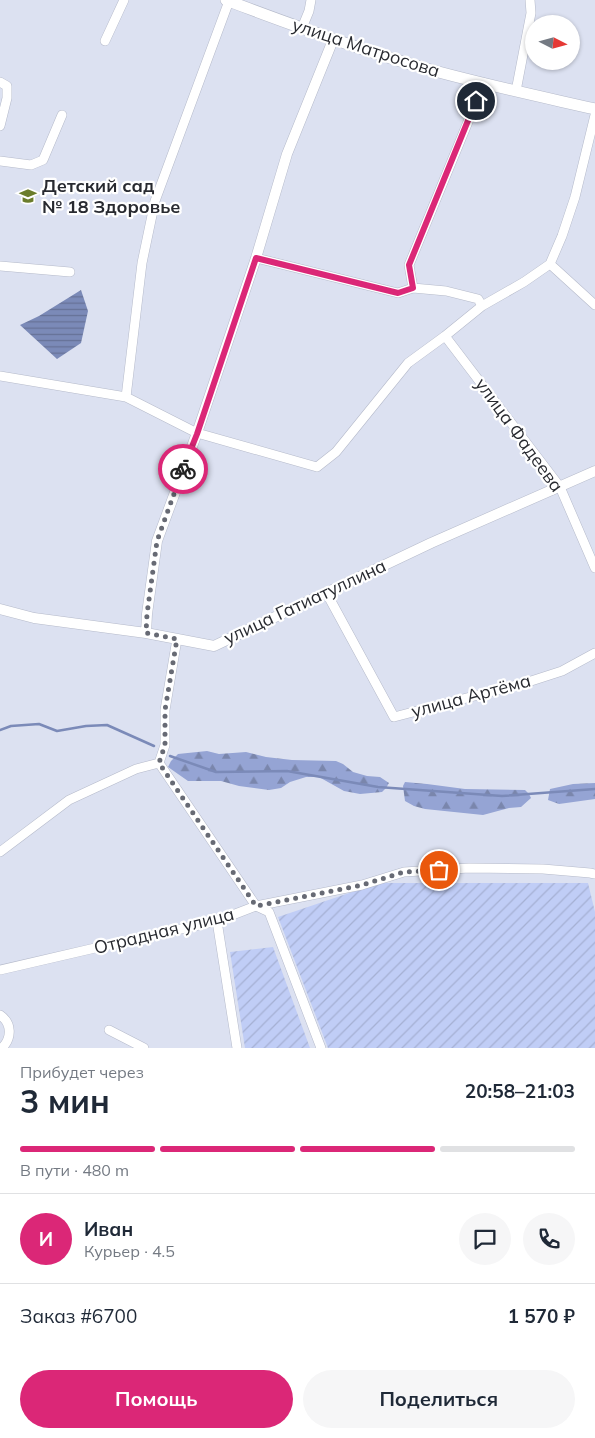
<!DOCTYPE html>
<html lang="ru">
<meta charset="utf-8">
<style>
body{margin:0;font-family:Mulish,sans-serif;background:#f6f6f7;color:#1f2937;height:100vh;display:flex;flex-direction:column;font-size:19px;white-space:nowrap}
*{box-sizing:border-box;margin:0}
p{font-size:16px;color:#747a83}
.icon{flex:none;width:28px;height:28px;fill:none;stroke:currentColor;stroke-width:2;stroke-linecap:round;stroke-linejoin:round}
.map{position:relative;height:1048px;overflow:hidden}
.details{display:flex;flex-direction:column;background:#fff;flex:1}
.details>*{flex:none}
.needle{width:32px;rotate:96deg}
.controls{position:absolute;left:525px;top:15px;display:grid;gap:10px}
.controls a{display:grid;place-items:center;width:55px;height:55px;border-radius:50%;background:#fff;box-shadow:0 1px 4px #0004;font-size:25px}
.pin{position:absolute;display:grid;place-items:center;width:42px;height:42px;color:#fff;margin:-21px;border:2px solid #fff;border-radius:50%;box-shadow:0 1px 5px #0007}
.courier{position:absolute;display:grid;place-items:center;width:50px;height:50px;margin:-25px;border:4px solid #db2777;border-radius:50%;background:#fff;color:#222;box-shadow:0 1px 6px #0007}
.overview em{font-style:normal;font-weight:700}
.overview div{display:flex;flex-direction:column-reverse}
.overview{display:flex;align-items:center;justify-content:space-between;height:85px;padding:0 20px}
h1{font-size:32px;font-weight:700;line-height:38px}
.bar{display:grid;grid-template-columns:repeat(4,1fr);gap:8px 5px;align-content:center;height:60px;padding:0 20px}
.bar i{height:6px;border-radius:4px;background:#e0e1e3}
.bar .selected{background:#db2777}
.bar p{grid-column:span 4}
.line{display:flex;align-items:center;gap:12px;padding:0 20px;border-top:1px solid #e0e1e3}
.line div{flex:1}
.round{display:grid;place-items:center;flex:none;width:52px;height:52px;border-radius:26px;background:#f6f6f7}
.cta{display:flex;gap:10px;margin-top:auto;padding:10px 20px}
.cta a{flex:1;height:58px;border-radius:30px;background:#db2777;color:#fff;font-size:20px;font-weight:700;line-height:58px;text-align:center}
.cta a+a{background:#f6f6f7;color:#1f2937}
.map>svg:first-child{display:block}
</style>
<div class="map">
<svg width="595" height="1048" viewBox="0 0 595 1048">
<defs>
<pattern id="forest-firs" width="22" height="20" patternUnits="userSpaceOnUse" patternTransform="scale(1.25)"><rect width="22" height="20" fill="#95a4d4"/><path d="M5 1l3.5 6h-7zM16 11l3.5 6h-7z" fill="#7a86ac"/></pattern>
<pattern id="garden-furrows" width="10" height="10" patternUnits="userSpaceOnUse" patternTransform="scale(1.25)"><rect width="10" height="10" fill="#c0cdf6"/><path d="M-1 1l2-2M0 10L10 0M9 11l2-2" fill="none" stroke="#a5b0d3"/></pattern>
<pattern id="water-rules" width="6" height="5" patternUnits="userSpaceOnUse" patternTransform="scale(1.25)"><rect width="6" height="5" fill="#7b8ab8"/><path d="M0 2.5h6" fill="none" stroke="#657196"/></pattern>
</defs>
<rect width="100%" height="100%" fill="#dce1f1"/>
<path fill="url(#forest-firs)" d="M207 751 219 754 246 752 266 757 292 760 336 761 343 764 353 772 367 776 380 777 389 783 386 788 382 792 360 794 344 791 319 777H306L290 782 281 788 269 790 239 786 221 781H188L168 767 171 761 178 754Z
M405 782 427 784 465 789 525 790 529 794 531 798 521 807 509 808 483 815 425 809 414 806 405 801 403 786Z
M595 783V799L559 804 548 800 550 789 573 784Z"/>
<path fill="url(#garden-furrows)" d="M379 883H588L595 912V1048H328L278 917Z
M273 947 310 1048H245L230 952Z"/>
<path fill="url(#water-rules)" d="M81 290 88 311 81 343 57 359 20 325 39 316Z"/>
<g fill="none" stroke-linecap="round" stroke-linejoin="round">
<path stroke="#7b8ab8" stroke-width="2.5" d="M0 730 11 726 39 724 57 731 86 726 107 725 154 746
M170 756 216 772 287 771 378 787 502 796 595 789"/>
<g stroke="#b5baca" stroke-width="10">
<path id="minor" d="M302 28 309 11 311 0
M105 41 124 0
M0 82 7 86V98L0 126
M516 91 531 13 530 0
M0 161 31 165 43 160 62 115
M256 258 398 293 413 288 446 291 478 299 482 306
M550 264 595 305
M0 266 70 272
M413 288 409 265 484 83
M445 336 560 487 595 568
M0 376 126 397 197 433 317 467 336 452 408 363 445 336 482 306 524 282 550 264 562 236 575 197 595 115
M126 397 142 263 155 201 229 1
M326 592 394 717 528 682 562 671 595 653
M177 639 165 710V745L159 763 256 906 269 912 321 1048
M0 852 69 800 136 769 159 763
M217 921 237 1048
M0 970 95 948 217 921 256 906 362 885 404 872 469 868 543 869 590 873 595 874
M0 1015C12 1023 12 1038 2 1048
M109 1030 144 1048"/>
</g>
<g stroke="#b5baca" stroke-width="11">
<path id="tertiary" d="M0 609 34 618 146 633 214 646 431 543 595 471
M146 633 147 614 157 541 197 433 256 258 287 154 333 40"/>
</g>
<g stroke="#b5baca" stroke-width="12">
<path id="secondary" d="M226 0C292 25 357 49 424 68 481 84 538 96 595 109"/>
</g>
<use href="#minor" stroke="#fff" stroke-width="9"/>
<use href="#tertiary" stroke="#fff" stroke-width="10"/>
<use href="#secondary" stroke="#fff" stroke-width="11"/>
</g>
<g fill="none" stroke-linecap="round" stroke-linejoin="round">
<path stroke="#676a74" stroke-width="5" stroke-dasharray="0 9" d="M183 469 157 541 147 614 146 633 177 639 165 710V745L159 763 256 906 362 885 404 872 439 870"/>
<path stroke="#db2777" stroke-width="6" d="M183 469 197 434 256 258 398 293 413 288 409 265 476 101"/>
</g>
<defs>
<g id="school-bare" transform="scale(1.35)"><path d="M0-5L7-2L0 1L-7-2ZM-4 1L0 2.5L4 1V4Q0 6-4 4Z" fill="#6b7d2c" stroke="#fff" stroke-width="2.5" paint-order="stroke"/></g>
</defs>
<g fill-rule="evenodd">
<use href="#school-bare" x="28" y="196"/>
</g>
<g text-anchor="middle" stroke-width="4.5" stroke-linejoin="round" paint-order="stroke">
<g font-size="18" fill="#282a30" stroke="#fff">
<text transform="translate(366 48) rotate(18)" y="6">улица Матросова</text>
<text transform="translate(519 435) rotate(54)" y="6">улица Фадеева</text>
<text transform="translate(305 602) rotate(-25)" y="6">улица Гатиатуллина</text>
<text transform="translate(471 696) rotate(-15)" y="6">улица Артёма</text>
<text transform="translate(164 931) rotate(-14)" y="6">Отрадная улица</text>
</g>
<g font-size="18" font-weight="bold" fill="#282a30" stroke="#fff" text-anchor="start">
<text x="42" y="192">Детский сад<tspan x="42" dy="21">№ 18 Здоровье</tspan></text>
</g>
</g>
</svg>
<div class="controls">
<a><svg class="needle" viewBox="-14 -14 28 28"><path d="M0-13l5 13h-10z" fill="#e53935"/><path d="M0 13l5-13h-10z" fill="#747a83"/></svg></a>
</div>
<div class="pin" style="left:439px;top:870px;background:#ea580c"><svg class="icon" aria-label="bag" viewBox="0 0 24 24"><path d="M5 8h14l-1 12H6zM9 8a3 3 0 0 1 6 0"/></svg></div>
<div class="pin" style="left:476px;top:101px;background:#1f2937"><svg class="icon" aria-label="home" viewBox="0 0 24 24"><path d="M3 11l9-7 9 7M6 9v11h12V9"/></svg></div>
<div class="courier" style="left:183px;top:469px"><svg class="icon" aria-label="bike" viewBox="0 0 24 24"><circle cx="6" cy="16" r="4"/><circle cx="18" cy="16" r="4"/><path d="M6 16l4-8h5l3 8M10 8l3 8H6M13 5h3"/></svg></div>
</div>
<section class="details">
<div class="overview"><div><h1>3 мин</h1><p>Прибудет через</p></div><em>20:58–21:03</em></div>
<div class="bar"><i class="selected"></i><i class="selected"></i><i class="selected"></i><i></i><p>В пути · 480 m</p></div>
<div class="line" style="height:90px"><b class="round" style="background:#db2777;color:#fff">И</b><div><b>Иван</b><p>Курьер · 4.5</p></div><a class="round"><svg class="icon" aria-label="chat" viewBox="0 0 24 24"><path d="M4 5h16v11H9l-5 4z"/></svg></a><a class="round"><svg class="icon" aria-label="phone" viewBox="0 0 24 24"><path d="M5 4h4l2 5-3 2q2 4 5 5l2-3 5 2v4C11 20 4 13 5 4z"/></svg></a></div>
<div class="line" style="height:65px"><div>Заказ #6700</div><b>1 570 ₽</b></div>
<div class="cta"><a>Помощь</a><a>Поделиться</a></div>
</section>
